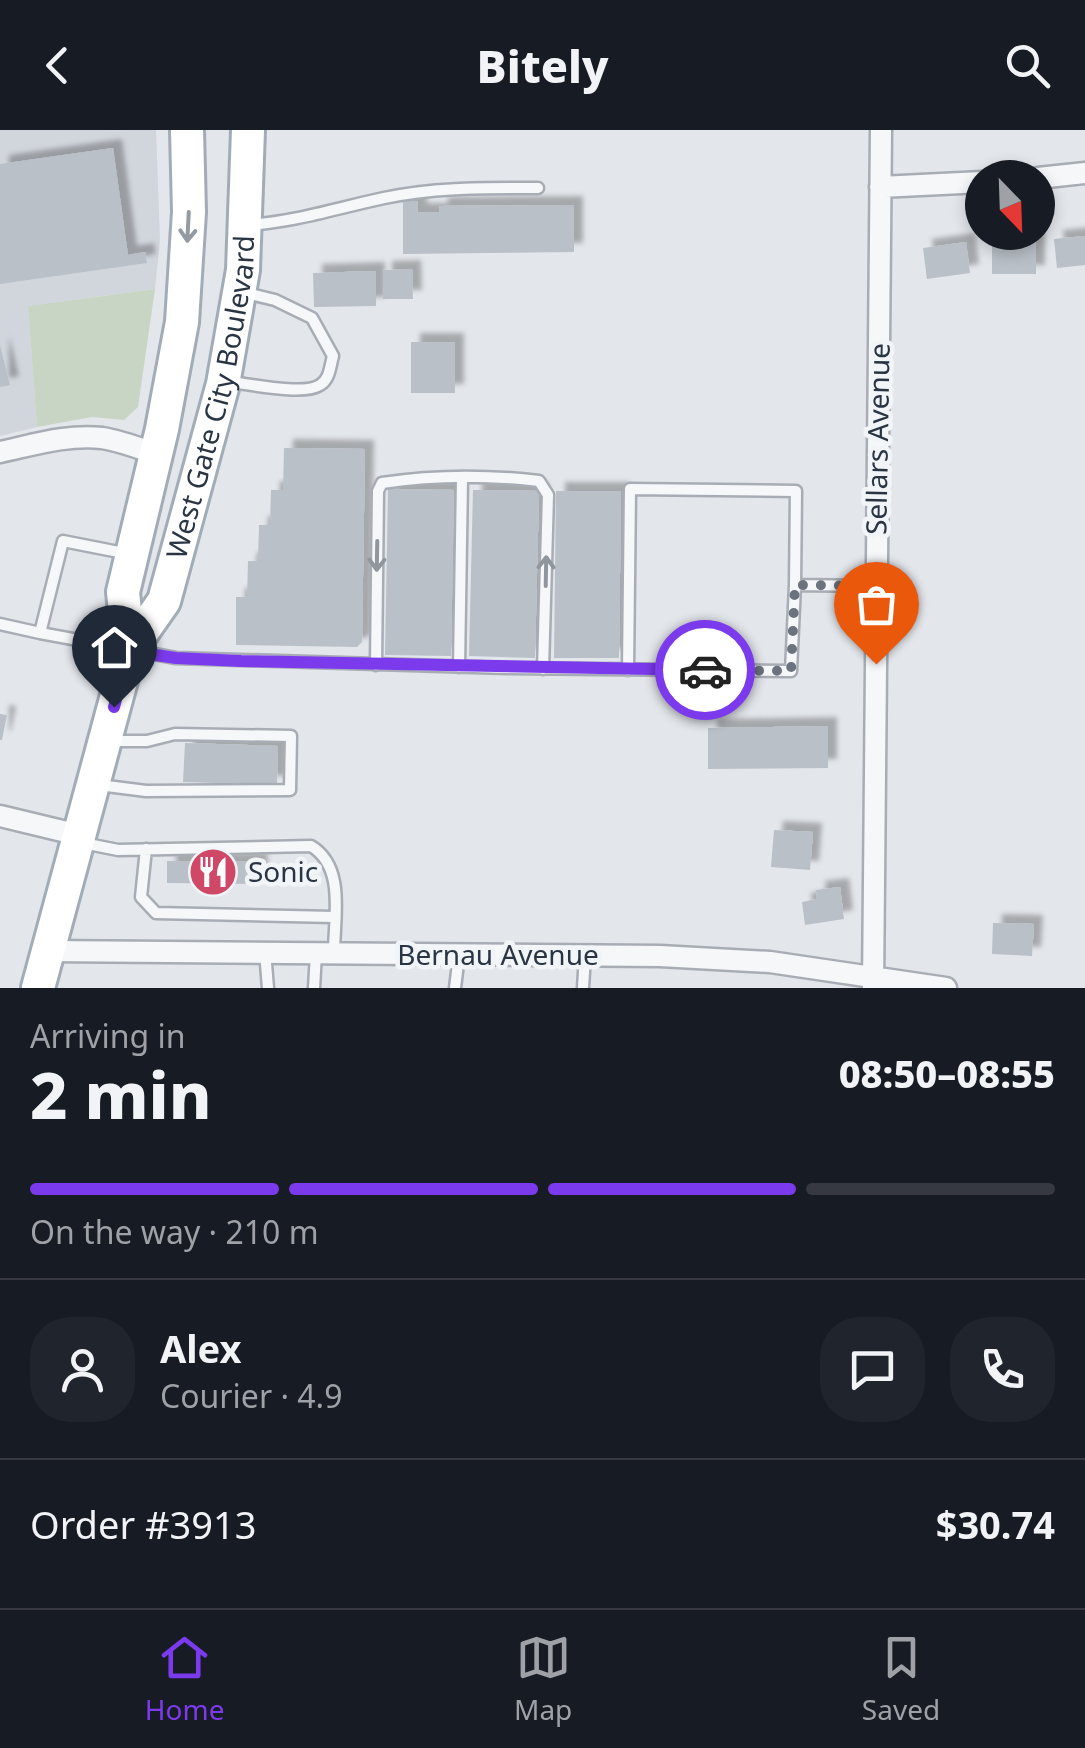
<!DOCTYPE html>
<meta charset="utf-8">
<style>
body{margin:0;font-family:"Noto Sans",sans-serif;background:#20242c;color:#f1f3f6;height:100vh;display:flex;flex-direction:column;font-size:38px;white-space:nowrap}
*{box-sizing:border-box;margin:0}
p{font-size:32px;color:#9ea1a6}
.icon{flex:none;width:55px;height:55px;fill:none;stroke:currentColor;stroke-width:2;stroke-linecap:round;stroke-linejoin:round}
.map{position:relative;height:858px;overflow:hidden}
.side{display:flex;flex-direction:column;background:#171b24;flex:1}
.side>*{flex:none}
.needle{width:65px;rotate:157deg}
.tools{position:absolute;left:965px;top:30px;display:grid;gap:20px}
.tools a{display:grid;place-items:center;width:90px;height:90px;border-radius:50%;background:#171b24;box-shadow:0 5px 15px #0003;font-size:50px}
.pin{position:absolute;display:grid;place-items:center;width:85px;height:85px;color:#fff;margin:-102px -42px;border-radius:50% 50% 50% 0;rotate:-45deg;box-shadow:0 0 10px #0007}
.pin .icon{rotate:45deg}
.courier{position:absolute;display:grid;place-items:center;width:100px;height:100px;margin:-50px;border:8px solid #7c3aed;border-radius:50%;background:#fff;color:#222;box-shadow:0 2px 12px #0007}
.head em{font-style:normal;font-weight:800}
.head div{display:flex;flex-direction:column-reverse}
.head{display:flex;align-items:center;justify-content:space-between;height:170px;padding:0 30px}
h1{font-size:65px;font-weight:800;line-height:75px}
.bar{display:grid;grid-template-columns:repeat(4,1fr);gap:15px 10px;align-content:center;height:120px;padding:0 30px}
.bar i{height:12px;border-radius:8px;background:#363941}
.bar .active{background:#7c3aed}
.bar p{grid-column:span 4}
.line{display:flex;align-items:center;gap:25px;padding:0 30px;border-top:2px solid #363941}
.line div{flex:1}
.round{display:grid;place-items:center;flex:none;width:105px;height:105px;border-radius:40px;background:#20242c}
header{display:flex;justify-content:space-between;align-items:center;height:130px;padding:0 30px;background:#171b24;font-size:45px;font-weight:800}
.tab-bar{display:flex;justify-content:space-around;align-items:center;height:140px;border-top:2px solid #363941;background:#171b24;font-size:28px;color:#9ea1a6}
.tab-bar a{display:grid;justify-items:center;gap:5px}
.tab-bar .active{color:#7c3aed}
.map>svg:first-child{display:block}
</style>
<header><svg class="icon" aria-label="back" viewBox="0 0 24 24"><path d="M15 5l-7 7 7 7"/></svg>Bitely<svg class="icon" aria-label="search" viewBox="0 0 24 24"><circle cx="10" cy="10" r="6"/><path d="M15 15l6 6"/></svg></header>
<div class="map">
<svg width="1085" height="858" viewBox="0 0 1085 858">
<defs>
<filter id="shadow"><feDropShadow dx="9" dy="-9" stdDeviation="2.5" flood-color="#0004"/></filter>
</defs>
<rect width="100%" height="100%" fill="#e3e6eb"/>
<path fill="#d1d6dd" d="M0 0H156L160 110 155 159 28 176 37 297 0 306Z"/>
<path fill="#c9d5c4" d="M155 159 138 277 124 290 92 287 37 297 28 176Z"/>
<path fill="#bac0c8" filter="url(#shadow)" d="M113 18 128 125 145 122 147 133 0 154V34Z
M403 71H418V82H439V76L574 75V122L403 124Z
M1085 106V135L1057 138 1054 109Z
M1036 111V144H992V112Z
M966 112 970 143 927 149 923 118Z
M412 139 413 169H383V140Z
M376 141V176L314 177 313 143Z
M411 212H455V263H411Z
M0 215 10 255 0 257Z
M284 318 365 319 362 512 357 517 236 515V467H247L248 431H258L259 395H270L271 360H283Z
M388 359 454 360 451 526 385 525Z
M473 360 539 361 535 528 469 526Z
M556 361H621L619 528H554Z
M0 584 7 585 2 610H0Z
M828 596V638L708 639V598Z
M185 613 278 616 277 655 183 652Z
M774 700 813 702 810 740 771 737Z
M167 731 259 732 258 754 167 753Z
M840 757 844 789 805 795 802 772 817 769 816 760Z
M993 793 1034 794 1032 826 992 824Z"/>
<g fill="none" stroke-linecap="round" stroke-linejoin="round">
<g stroke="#a8adb5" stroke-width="15">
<path id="lane" d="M247 95C295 92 337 78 384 68 435 57 486 58 538 58
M230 252C250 254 304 266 320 255 330 249 330 236 333 226L312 188 275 170 242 162
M129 424 63 411 40 503 176 528 507 538 791 541 795 455 876 456
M0 494 40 503
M376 535 378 361 382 353C434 345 488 345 539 351L548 365 543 539
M459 537 462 349
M628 540 630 359 796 361 795 455
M99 655 146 661 290 660 291 606 175 604 147 611H109
M83 713 118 720 311 716C346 737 334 788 334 823
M146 719 141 767 156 783 334 787
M265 822 268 858
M314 858 316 824
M455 858 459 825
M583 858 585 826"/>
</g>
<g stroke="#a8adb5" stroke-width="25">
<path id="street" d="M1038 48 1085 43
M880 57 982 52
M0 322C33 315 68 304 102 308 121 311 139 318 156 324
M0 686 79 705
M48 821 660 826 770 832 946 858
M873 858 881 0"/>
</g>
<g stroke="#a2acb7" stroke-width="38">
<g id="primary">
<path d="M129 521 123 462 162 299 182 192 189 82 187 0"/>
<path id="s1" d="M38 858 129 521 164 471 223 254 243 140 248 0"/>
</g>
</g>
<use href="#lane" stroke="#f5f7f9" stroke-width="10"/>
<use href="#street" stroke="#f5f7f9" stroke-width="20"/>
<use href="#primary" stroke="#fff" stroke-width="32"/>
</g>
<defs><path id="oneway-shaft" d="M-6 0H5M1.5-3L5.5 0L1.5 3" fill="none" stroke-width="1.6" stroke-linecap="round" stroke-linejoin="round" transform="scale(2.5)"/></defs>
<use stroke="#949aa1" href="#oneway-shaft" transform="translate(188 97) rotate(93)"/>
<g stroke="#90969e">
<use href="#oneway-shaft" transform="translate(377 426) rotate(91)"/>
<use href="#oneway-shaft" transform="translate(546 441) rotate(-89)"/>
</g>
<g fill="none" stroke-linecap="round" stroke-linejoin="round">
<path stroke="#6b737e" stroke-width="10" stroke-dasharray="0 18" d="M705 540 791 541 795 455 876 456V534"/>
<path stroke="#7c3aed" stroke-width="12" d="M114 577 129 521 176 528 241 531 705 540"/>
</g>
<defs>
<g id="restaurant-disc" transform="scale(2.5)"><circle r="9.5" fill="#cf4867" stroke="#f2f5f8"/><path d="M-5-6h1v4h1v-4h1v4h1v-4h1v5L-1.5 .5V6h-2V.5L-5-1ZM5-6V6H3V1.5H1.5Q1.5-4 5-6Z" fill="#fff"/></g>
</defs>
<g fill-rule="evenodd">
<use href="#restaurant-disc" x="213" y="742"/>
</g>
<g text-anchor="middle" stroke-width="9" stroke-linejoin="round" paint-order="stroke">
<g font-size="28" fill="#2a3543" stroke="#f2f5f8">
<text dy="10" stroke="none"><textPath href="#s1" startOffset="620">West Gate City Boulevard</textPath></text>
<text transform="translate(878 309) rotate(-89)" y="10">Sellars Avenue</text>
<text x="498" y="835">Bernau Avenue</text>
</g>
<g font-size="28" fill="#2a3543" stroke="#f2f5f8" text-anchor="start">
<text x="248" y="752">Sonic</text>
</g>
</g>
</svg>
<div class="tools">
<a><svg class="needle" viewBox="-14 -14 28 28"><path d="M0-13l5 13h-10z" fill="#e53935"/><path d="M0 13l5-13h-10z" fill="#9ea1a6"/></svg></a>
</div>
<div class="pin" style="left:876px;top:534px;background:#ea580c"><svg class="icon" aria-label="bag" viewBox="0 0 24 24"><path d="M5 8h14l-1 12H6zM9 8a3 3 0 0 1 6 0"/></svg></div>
<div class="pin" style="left:114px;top:577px;background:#1f2937"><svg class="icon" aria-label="home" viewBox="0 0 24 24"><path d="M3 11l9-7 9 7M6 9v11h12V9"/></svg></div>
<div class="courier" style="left:705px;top:540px"><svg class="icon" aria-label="car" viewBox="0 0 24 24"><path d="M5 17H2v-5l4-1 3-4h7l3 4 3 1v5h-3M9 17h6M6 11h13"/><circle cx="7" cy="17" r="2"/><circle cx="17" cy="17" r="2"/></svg></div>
</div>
<section class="side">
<div class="head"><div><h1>2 min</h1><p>Arriving in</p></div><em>08:50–08:55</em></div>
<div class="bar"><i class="active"></i><i class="active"></i><i class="active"></i><i></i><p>On the way · 210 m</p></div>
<div class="line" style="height:180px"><a class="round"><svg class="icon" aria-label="person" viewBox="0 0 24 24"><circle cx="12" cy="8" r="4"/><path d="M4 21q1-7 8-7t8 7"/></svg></a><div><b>Alex</b><p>Courier · 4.9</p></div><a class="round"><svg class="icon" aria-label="chat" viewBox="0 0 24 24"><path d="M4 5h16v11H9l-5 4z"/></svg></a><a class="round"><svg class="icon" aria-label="phone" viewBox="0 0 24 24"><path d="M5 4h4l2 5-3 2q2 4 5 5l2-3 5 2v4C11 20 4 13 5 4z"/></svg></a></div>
<div class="line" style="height:130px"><div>Order #3913</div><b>$30.74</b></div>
</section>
<nav class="tab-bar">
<a class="active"><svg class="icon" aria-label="home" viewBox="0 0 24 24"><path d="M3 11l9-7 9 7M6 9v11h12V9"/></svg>Home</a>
<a><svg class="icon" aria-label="map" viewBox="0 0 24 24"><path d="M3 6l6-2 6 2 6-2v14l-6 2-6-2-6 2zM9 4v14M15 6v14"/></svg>Map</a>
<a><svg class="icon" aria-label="saved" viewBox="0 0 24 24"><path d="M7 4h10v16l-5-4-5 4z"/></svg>Saved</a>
</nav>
